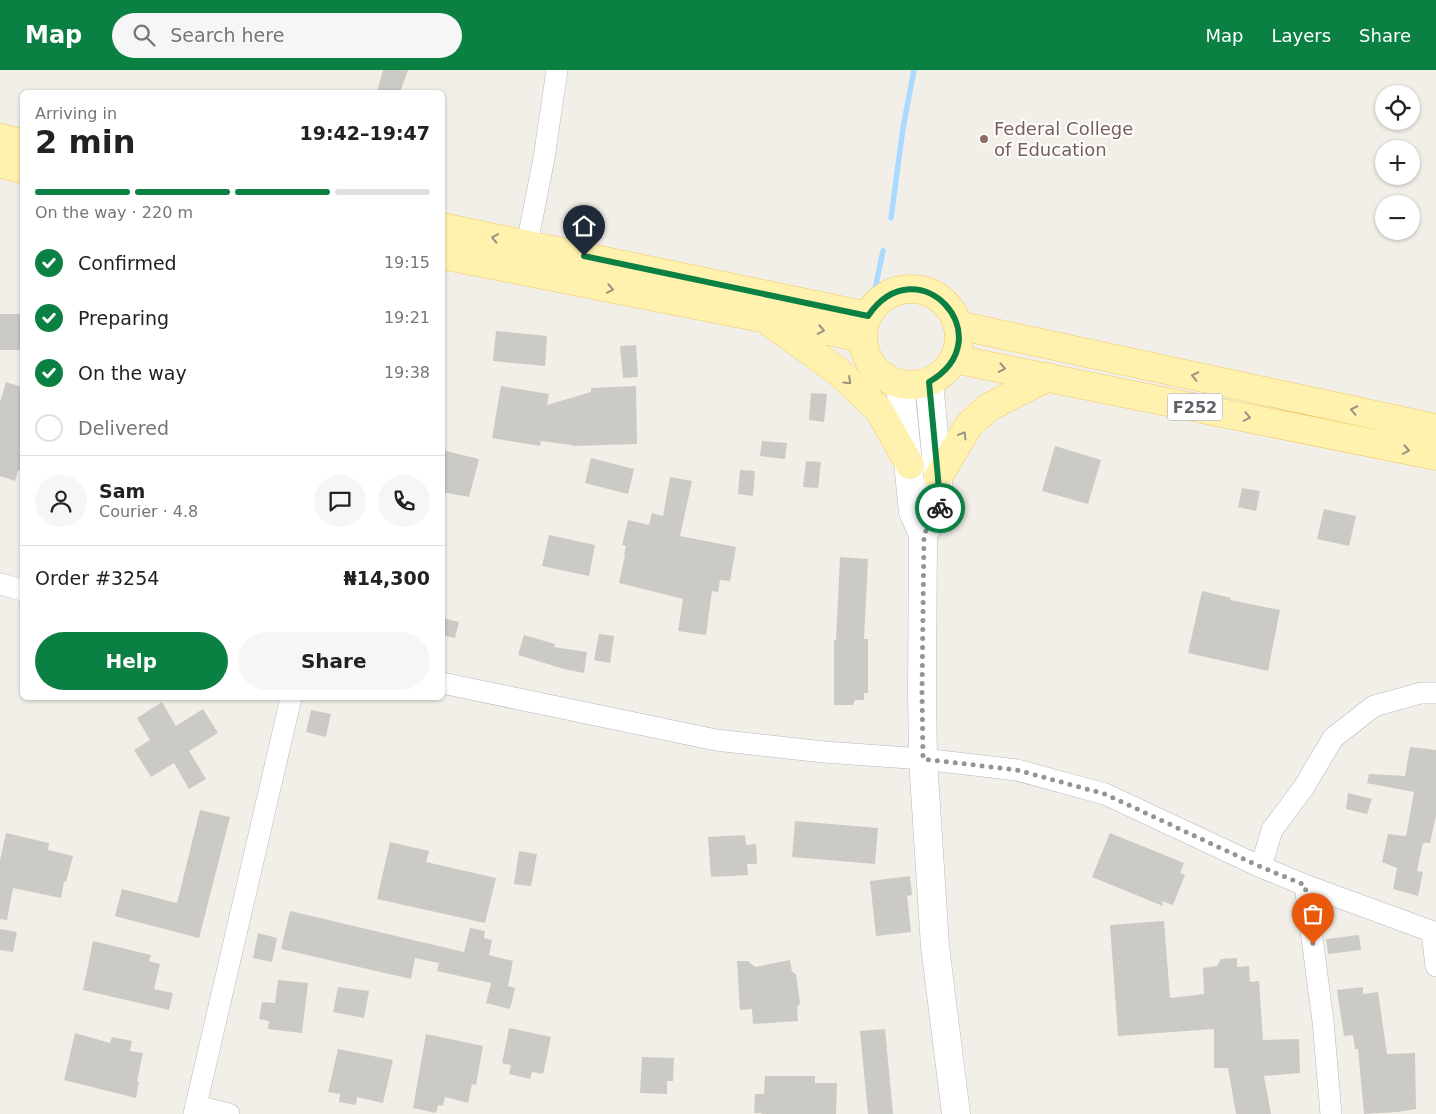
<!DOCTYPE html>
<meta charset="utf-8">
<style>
body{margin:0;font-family:"DejaVu Sans",sans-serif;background:#f6f6f6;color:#222;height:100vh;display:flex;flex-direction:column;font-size:19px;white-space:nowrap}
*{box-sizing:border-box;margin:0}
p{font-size:16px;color:#767676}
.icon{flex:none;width:28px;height:28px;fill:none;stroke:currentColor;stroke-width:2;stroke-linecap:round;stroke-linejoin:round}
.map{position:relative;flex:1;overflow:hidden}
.panel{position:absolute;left:20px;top:20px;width:425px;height:610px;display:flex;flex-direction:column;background:#fff;border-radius:8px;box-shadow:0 1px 4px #0004}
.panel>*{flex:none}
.buttons{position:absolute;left:1375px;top:15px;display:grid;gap:10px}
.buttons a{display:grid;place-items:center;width:45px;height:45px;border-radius:50%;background:#fff;box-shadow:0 1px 4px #0004;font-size:25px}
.pin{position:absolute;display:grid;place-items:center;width:42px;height:42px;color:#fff;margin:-51px -21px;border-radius:50% 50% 50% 0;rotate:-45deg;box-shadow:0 0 5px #0007}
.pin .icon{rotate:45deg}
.courier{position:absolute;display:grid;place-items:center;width:50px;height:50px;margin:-25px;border:4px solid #0b8043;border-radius:50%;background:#fff;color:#222;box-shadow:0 1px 6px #0007}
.head em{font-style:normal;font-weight:700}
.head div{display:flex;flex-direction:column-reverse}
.head{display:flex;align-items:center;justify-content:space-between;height:85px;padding:0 15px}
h1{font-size:32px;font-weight:700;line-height:38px}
.bar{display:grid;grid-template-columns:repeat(4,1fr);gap:8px 5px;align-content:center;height:60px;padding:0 15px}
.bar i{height:6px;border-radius:4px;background:#e0e0e0}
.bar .current{background:#0b8043}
.bar p{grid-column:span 4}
.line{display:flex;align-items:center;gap:12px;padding:0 15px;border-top:1px solid #e0e0e0}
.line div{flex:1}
.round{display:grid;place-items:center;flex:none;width:52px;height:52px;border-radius:26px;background:#f6f6f6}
ol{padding:0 15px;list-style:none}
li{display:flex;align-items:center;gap:15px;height:55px}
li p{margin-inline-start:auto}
li .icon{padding:5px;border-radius:50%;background:#0b8043;color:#fff;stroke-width:4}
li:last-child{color:#767676}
li i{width:28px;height:28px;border:2px solid #e0e0e0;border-radius:50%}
.action{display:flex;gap:10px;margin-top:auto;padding:10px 15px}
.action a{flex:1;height:58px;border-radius:30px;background:#0b8043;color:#fff;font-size:20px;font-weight:700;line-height:58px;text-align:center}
.action a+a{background:#f6f6f6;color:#222}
header{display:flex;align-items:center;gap:30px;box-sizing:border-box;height:70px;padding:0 25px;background:#0b8043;color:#fff}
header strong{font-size:24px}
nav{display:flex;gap:28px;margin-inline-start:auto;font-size:18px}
.search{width:350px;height:45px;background:#f6f6f6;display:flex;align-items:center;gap:12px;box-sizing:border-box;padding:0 18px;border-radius:28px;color:#767676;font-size:19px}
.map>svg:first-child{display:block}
</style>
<header>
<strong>Map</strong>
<div class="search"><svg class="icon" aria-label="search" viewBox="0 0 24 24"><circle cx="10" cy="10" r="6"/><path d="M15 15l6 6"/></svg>Search here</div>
<nav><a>Map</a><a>Layers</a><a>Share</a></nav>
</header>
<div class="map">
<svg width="1436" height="1044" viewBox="0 0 1436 1044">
<rect width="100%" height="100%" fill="#f1efe8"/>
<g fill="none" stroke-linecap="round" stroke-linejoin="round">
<path stroke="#aadaff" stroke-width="5.5" d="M891 148 903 58 914 0
M875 219 883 181"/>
</g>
<path fill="#cccac5" d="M383 0H408L400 22H377Z
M0 244H22V280H0Z
M496 261 547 266 545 296 493 291Z
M636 275 638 307 623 308 620 276Z
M6 312 22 317V402L18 400 15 411 0 406V332Z
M501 316 549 324 547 335 591 322V318L636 316 637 374 572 376V375L541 371 540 376 492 368Z
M811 323 827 324 824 352 809 350Z
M762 371 787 373 785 389 760 386Z
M1055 376 1101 390 1088 434 1042 421Z
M442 380 479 389 469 427 442 422Z
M591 388 634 399 628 424 585 413Z
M806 391 821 392 818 418 803 417Z
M740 400 755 401 753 426 738 424Z
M670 407 692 411 680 466 736 477 730 511 720 510 718 522 712 521 706 565 678 561 683 529 619 513 625 485H624L626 476 622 475 628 450 649 455 652 443 663 446Z
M1242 418 1260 421 1256 441 1238 437Z
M1324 439 1356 446 1349 476 1317 469Z
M549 465 595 475 589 506 542 496Z
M840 487 868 489 864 569H868V623H864V630H855L853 635H834V570H836Z
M1202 521 1231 528 1230 530 1280 540 1268 601 1188 583Z
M442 548 459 552 455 568 442 565Z
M599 564 614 566 610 593 594 590Z
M524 565 555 574 554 577 587 582 584 603 564 599 518 585Z
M162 632 176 656 203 639 218 663 189 681 206 709 189 719 174 693 151 707 134 680 150 670 137 648Z
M311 640 331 644 326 667 306 662Z
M1410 677 1436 680V746L1430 773H1423L1417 801 1423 802 1418 826 1393 819 1397 798 1382 792 1388 764 1406 766 1414 722 1367 713 1369 704 1405 706Z
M1348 723 1372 729 1367 744 1346 739Z
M200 740 230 747 199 868 115 846 122 819 177 833Z
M795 751 878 758 875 794 792 787Z
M6 763 49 773 48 780 73 786 66 812 64 811 61 828 13 818 7 850 0 849V790Z
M1110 763 1184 793 1180 803 1185 805 1173 835 1162 831 1163 836 1092 807Z
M745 765 746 775 756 774 757 794H747L748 805 711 807 708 767Z
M390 772 429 781 426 792 496 808 485 853 377 829Z
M519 781 537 784 531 816 514 814Z
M910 806 912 825 907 826 911 862 876 866 870 811Z
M290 841 464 882 470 858 485 861 484 868 492 870 489 885 513 891 508 916 515 918 510 939 486 933 491 913 437 901 439 893 415 888 411 909 281 879Z
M1164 851 1170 928 1204 924 1203 898 1217 896 1221 889 1237 888V897L1249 896 1250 912 1259 911 1263 970 1299 969 1300 1003 1264 1006 1271 1044H1236L1228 998H1214V959L1118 966 1110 855Z
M0 859 17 862 13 882 0 880Z
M258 863 277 868 272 892 253 888Z
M1359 865 1361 880 1328 884 1326 869Z
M93 871 151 885 149 891 160 894 154 919 173 923 169 940 83 920Z
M790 890 792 902 796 904 800 933 797 937 798 951 753 954 752 939 740 940 737 891H748L755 897Z
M278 910 308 913 302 963 268 959 269 951 259 949 262 932 275 933Z
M338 917 369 921 364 948 333 942Z
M1363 917V924L1378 922 1387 984 1415 983 1416 1039 1398 1042 1364 1044 1358 979H1355L1353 965 1344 966 1337 920Z
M509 958 551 967 543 1004 532 1002 530 1009 509 1004 511 995 502 993Z
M885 959 893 1044H868L860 961Z
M75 963 110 973 112 967 132 971 130 981 143 983 137 1011 139 1012 136 1028 64 1010Z
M426 964 483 976 476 1015 472 1014 468 1033 445 1027 443 1036 438 1035 436 1043 413 1038Z
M338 979 393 990 383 1033 357 1027 356 1035 339 1032 340 1024 328 1022Z
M642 987 674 988 673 1011H667V1024L640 1023Z
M765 1006H815V1013H837L836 1044H762V1043H754L755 1024H764Z"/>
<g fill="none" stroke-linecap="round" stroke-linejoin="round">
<g stroke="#b5b8bc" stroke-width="22">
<path id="minor" d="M524 189 544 88 557 0
M0 514 22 520
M442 613 716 670 824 682 923 689 1017 700 1105 724 1261 797 1305 815 1436 863
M1261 797 1272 760 1304 717 1333 668 1374 636 1421 623H1436
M1305 815 1323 951 1331 1044
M1432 862 1436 896
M196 1036 229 1044
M194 1044 291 628"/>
</g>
<g stroke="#b6babf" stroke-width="29">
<path id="secondary" d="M900 314 913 442 923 464 922 622 923 689 935 876 956 1044
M923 464 940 439 938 407 929 312"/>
</g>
<g stroke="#f2c960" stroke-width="29">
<path id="primary" d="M0 68 22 73
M0 94 22 99
M442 157 868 246
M442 185 863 268
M863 267a48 48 0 1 1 96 0a48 48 0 1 1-96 0Z
M772 254 839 302 879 340 910 395
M957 255 1436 358
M954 289 1436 386
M938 407 969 355 989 337 1048 307"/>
</g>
<use href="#minor" stroke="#fff" stroke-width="21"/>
<use href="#secondary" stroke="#fff" stroke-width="28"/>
<use href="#primary" stroke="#fff2af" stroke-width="28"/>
</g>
<defs><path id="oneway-chevron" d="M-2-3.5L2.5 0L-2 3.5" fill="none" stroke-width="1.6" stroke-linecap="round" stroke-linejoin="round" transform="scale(1.25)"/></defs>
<g stroke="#979581">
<use href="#oneway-chevron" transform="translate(495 168) rotate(-169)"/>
<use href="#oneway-chevron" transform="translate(610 219) rotate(11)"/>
<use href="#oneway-chevron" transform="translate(821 260) rotate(11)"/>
<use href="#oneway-chevron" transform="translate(1002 298) rotate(11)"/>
<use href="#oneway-chevron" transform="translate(1195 306) rotate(-168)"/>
<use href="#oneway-chevron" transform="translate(848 311) rotate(43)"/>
<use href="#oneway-chevron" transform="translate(1354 340) rotate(-168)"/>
<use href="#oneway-chevron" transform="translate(1247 347) rotate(11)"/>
<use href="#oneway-chevron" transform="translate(963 365) rotate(-59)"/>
<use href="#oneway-chevron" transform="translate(1406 380) rotate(11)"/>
</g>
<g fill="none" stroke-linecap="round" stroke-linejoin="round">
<path stroke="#929495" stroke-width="5" stroke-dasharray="0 9" d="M940 438 924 464 922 622 923 689 1017 700 1105 724 1261 797 1305 815 1313 874"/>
<path stroke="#0b8043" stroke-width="6" d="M584 186 868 246C918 173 1005 268 929 312L938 408 940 438"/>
</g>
<circle fill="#8d6e63" stroke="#fff" stroke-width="2" cx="984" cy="69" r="5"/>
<g text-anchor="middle" stroke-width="4" stroke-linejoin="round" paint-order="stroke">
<rect fill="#fff" stroke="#8f9295" stroke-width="1" x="1167.5" y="323.5" width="55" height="27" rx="4"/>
<g font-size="16" font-weight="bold" fill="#5f6368">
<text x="1195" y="343">F252</text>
</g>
<g font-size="18" fill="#785e54" stroke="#fff" text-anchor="start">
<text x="994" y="65">Federal College<tspan x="994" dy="21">of Education</tspan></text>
</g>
</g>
</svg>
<div class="buttons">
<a><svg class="icon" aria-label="locate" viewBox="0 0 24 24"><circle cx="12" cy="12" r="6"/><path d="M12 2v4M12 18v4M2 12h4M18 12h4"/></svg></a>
<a>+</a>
<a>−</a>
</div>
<div class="pin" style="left:1313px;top:874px;background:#ea580c"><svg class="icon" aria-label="bag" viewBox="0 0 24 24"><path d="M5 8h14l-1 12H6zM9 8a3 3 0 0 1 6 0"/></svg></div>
<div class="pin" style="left:584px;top:186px;background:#1f2937"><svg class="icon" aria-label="home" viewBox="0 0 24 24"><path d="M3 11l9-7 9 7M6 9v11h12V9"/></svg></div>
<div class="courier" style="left:940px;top:438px"><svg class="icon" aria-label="bike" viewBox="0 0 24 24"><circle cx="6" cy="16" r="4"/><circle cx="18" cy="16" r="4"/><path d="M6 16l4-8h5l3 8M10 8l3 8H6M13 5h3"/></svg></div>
<section class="panel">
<div class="head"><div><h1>2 min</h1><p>Arriving in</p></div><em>19:42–19:47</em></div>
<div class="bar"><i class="current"></i><i class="current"></i><i class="current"></i><i></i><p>On the way · 220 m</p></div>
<ol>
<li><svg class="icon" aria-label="check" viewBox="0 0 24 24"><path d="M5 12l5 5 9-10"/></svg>Confirmed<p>19:15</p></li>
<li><svg class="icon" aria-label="check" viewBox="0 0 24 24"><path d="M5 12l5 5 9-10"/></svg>Preparing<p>19:21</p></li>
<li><svg class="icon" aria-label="check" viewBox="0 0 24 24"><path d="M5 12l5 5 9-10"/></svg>On the way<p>19:38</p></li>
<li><i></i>Delivered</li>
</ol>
<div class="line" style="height:90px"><a class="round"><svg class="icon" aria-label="person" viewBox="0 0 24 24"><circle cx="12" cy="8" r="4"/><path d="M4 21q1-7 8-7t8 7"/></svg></a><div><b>Sam</b><p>Courier · 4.8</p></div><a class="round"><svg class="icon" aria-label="chat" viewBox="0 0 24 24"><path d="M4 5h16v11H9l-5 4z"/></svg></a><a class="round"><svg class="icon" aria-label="phone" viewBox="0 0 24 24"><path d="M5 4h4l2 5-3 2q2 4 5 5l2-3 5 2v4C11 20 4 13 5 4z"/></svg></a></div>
<div class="line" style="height:65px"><div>Order #3254</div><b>₦14,300</b></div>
<div class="action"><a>Help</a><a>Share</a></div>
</section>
</div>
